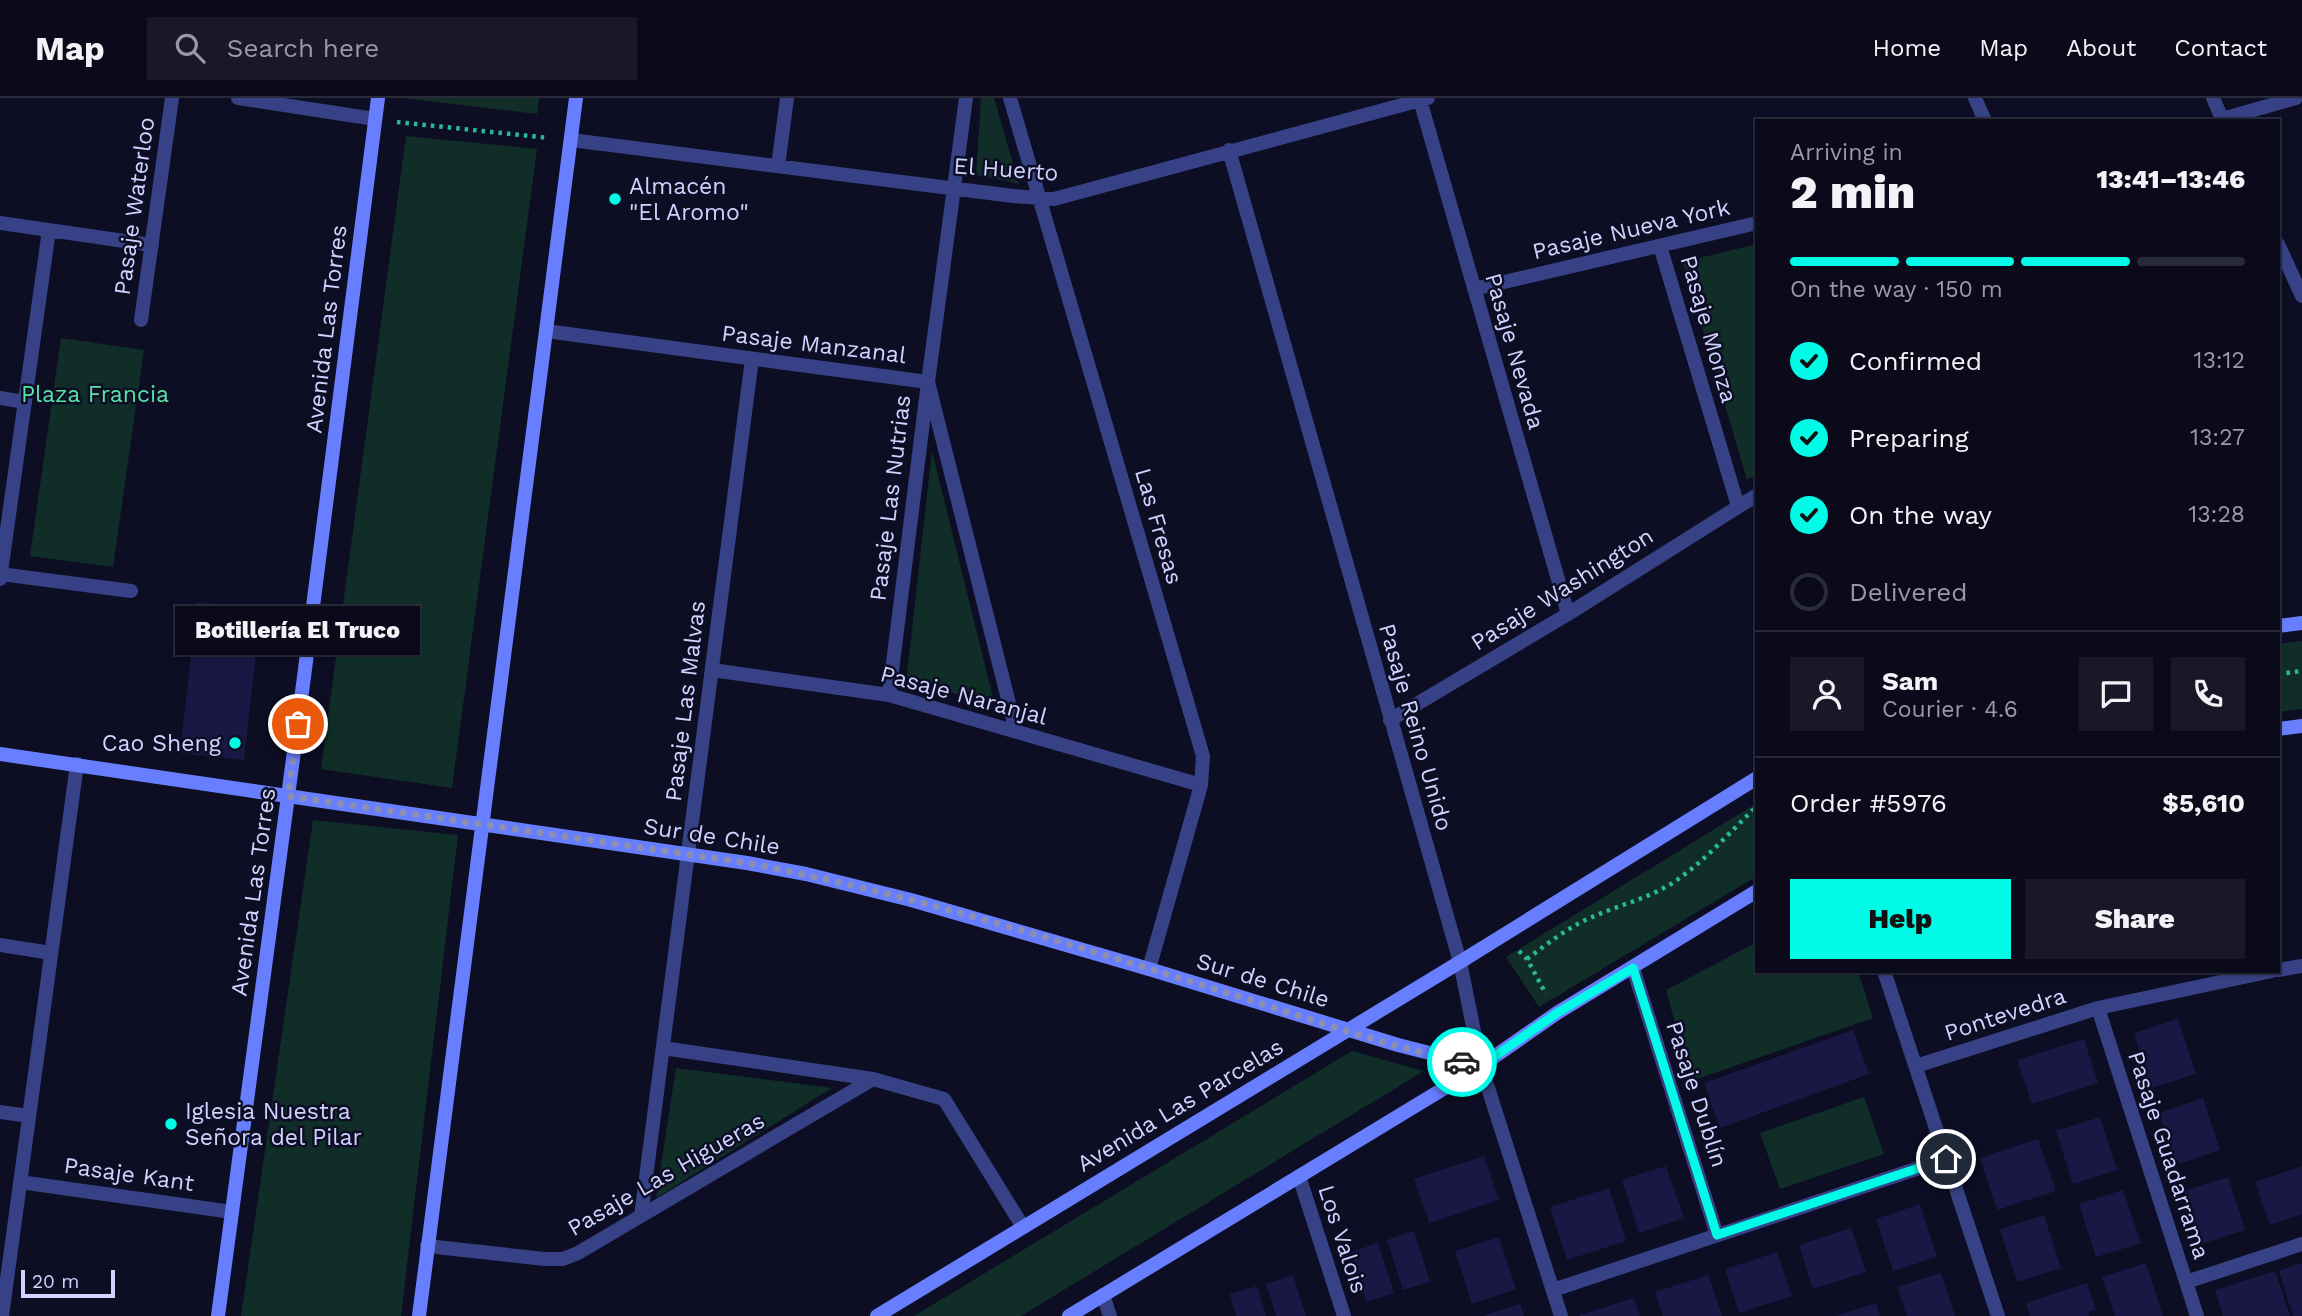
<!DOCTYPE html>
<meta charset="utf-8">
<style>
body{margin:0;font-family:"Work Sans",sans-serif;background:#181828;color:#f1f3f6;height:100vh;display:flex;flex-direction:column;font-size:26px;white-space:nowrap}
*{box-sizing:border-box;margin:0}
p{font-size:23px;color:#999aa3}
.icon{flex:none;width:38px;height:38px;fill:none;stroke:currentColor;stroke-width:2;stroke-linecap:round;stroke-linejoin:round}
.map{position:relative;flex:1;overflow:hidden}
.side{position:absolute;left:1755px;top:21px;width:525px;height:854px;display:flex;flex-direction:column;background:#0a0a1b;border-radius:0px;box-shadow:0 2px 5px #0004,0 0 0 2px #2a2b3a}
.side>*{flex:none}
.scale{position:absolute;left:21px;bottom:18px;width:94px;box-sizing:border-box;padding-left:7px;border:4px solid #d0d3ff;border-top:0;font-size:19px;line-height:24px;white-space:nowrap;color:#d0d3ff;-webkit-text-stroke:5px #0d0d24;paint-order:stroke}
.pin{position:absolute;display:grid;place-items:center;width:60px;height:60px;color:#fff;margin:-30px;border:4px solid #fff;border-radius:50%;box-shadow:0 2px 7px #0007}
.courier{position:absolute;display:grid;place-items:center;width:70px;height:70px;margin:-35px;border:5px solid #00fbe6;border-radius:50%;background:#fff;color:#222;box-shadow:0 2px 9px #0007}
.bubble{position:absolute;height:49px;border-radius:0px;background:#0a0a1b;box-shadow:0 2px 5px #0004,0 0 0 2px #2a2b3a;font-size:23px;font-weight:800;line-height:49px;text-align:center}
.headline em{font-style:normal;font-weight:800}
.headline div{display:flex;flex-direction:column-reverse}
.headline{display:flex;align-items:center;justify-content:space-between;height:119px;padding:0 35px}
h1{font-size:46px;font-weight:800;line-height:52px}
.bar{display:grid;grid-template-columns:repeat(4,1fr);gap:10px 7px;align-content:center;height:84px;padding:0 35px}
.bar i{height:9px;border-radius:5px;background:#2a2b3a}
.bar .active{background:#00fbe6}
.bar p{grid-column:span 4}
.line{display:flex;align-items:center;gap:18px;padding:0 35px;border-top:2px solid #2a2b3a}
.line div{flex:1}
.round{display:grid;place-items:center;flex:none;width:74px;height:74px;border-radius:0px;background:#181828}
ol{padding:0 35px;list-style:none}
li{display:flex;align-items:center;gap:21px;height:77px}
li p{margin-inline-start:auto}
li .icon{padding:7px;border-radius:50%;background:#00fbe6;color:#111;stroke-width:4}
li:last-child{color:#999aa3}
li i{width:38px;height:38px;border:4px solid #2a2b3a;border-radius:50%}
.button{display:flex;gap:14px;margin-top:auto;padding:14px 35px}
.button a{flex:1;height:80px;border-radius:0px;background:#00fbe6;color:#111;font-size:28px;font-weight:800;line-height:80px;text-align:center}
.button a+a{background:#181828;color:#f1f3f6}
header{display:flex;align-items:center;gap:42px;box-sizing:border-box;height:98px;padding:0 35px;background:#0a0a1b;border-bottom:2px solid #2a2b3a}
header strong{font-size:33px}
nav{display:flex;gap:38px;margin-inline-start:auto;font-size:24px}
.search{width:490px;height:63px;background:#181828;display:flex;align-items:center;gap:18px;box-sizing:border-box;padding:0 24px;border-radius:0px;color:#999aa3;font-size:26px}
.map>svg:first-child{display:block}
</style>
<header>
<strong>Map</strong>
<div class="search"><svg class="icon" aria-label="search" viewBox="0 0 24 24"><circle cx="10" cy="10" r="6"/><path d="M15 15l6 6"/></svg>Search here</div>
<nav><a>Home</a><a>Map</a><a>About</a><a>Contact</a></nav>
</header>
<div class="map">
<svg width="2302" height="1218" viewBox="0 0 2302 1218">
<rect width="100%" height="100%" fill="#0d0d24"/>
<path fill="#102e27" d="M402 0H539L537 16Z
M981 0H994L1019 86 976 77Z
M406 38 537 51 452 690 321 671Z
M1757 146V376L1747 382 1683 164Z
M61 240 144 252 113 469 30 458Z
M932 353 994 604 906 585Z
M2302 543V611L2279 614V546Z
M1757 705V778L1539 909 1506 859Z
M313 722 458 737 401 1218H241Z
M1757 844V873H1858L1873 920 1691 983 1666 892Z
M1352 953 1424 973 1021 1218H914Z
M676 970 832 990 656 1100Z
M1864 999 1884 1056 1780 1091 1760 1035Z"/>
<path fill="#191845" d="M197 504 261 511 244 662 180 655Z
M2178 921 2196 976 2145 992 2135 963 2142 961 2134 935Z
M1853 932 1869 976 1720 1030 1704 985Z
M2084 941 2098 985 2032 1006 2017 962Z
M2203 1000 2220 1052 2176 1067 2159 1015Z
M2100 1019 2117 1072 2073 1086 2056 1033Z
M2038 1041 2056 1093 1997 1112 1980 1060Z
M1484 1058 1499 1102 1429 1125 1414 1081Z
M1666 1068 1684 1120 1639 1135 1622 1082Z
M2302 1068V1116L2270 1127 2255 1084Z
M2228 1079 2245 1132 2201 1146 2184 1093Z
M1609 1090 1626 1143 1567 1162 1550 1109Z
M2123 1092 2141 1145 2096 1159 2079 1106Z
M1920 1106 1937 1159 1893 1173 1876 1121Z
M2044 1117 2061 1170 2017 1184 2000 1131Z
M1851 1130 1866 1174 1813 1191 1799 1147Z
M1414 1133 1430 1184 1403 1192 1387 1142Z
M1499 1139 1516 1191 1472 1206 1455 1153Z
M1378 1145 1394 1195 1366 1204 1351 1154Z
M1777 1154 1792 1198 1739 1215 1725 1171Z
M2146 1165 2163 1218H2115L2102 1179Z
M2302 1165V1218H2293L2279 1173Z
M2275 1173 2290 1218H2223L2215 1192Z
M1941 1175 1955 1218H1907L1897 1189Z
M1293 1177 1306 1218H1276L1266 1186Z
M1708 1177 1722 1218H1663L1655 1194Z
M2087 1185 2096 1212 2088 1214 2089 1218H2030L2026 1205Z
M1257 1188 1266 1218H1236L1230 1196Z
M1634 1200 1640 1218H1580V1217Z
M1876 1205 1880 1218H1838V1217Z
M1520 1206 1524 1218H1485V1217Z"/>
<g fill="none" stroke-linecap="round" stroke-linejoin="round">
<path stroke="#2ab996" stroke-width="4.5" stroke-dasharray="3.5 5" stroke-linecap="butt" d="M397 24 549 40
M2278 576 2302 573
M1519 853 1527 861 1546 896
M1527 861C1547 846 1567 830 1590 820 1618 807 1648 801 1674 784 1704 764 1728 736 1754 711"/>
<path stroke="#364285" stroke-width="14" d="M238 0 375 21
M1010 0 1203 658 1201 687 1149 871
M1975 0 1985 23
M2213 0 2223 23
M1420 2 1568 516
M2222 21 2296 0
M571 42 1013 98 1054 101 1428 0
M1229 52 1460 864 1481 968 1561 1218
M778 68 787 0
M0 125 152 147
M2278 146 2302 198
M1660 148 1738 408
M1474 191 1757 125
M141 222 172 0
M546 233 928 284 1016 633
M0 300 25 304
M0 476 131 493
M0 481 49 132
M712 572 889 597 1201 687
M889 597 928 284 966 0
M1390 622 1568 516 1757 397
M0 847 51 855
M1633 870 1717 1137
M2278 872 2302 868
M1884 873 1998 1218
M2098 910 2197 1218
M663 950 873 981 944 1001 1023 1129
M1916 968 2098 910 2272 873
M0 1014 29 1018
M1299 1078 1344 1218
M20 1084 232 1114
M641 1118 752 261
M427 1148 545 1161H563L578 1155 873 981
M2186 1184 2302 1146
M1553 1192 1946 1061
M1103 1197 1110 1218
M2 1218 77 666"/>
<path stroke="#677fff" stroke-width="14" d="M2278 528 2302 525
M2278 631 2302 628
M0 656 747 765 806 776 911 802 1149 871 1398 947 1481 968
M218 1218 304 579 378 0
M419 1218 576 0
M877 1218 1460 864 1757 680
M1069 1218 1481 968 1557 915 1757 793"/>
</g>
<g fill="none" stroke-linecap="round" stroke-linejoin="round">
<path stroke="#8c8eb2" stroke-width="7" stroke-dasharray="0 12.6" d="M298 626 288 698 747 765C907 795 1063 844 1218 892 1299 917 1379 946 1462 964"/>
<path stroke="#00fbe6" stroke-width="9" d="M1462 964 1481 968 1557 915 1633 870 1717 1137 1946 1061"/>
</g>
<g fill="#00fbe6" stroke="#0d0d24" stroke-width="2.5">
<circle cx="615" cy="101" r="7"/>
<circle cx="235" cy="645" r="7"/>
<circle cx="171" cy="1026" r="7"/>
</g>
<g text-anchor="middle" stroke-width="5" stroke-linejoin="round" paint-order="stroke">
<g font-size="23" fill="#d0d3ff" stroke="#0d0d24">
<text transform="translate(1006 71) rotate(4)" y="8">El Huerto</text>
<text transform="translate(134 108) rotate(-82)" y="8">Pasaje Waterloo</text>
<text transform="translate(1631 131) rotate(-13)" y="8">Pasaje Nueva York</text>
<text transform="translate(326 231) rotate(-83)" y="8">Avenida Las Torres</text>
<text transform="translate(1709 231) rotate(74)" y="8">Pasaje Monza</text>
<text transform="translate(814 246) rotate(7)" y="8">Pasaje Manzanal</text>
<text transform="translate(1515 253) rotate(74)" y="8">Pasaje Nevada</text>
<text transform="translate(890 400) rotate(-83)" y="8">Pasaje Las Nutrias</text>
<text transform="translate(1159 428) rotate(74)" y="8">Las Fresas</text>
<text transform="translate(1562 491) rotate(-32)" y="8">Pasaje Washington</text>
<text transform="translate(964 597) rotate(15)" y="8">Pasaje Naranjal</text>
<text transform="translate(685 603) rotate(-83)" y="8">Pasaje Las Malvas</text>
<text transform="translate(1416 629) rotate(74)" y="8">Pasaje Reino Unido</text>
<text transform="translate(712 738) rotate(9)" y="8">Sur de Chile</text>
<text transform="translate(253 794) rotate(-82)" y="8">Avenida Las Torres</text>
<text transform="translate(1263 882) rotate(17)" y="8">Sur de Chile</text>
<text transform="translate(2005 916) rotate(-18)" y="8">Pontevedra</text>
<text transform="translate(1697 996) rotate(72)" y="8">Pasaje Dublín</text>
<text transform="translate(1180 1007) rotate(-31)" y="8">Avenida Las Parcelas</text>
<text transform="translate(2169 1057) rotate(72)" y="8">Pasaje Guadarrama</text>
<text transform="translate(129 1076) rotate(8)" y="8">Pasaje Kant</text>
<text transform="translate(666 1076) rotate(-30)" y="8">Pasaje Las Higueras</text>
<text transform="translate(1343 1141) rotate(72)" y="8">Los Valois</text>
</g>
<g font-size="23" fill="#d0d3ff" stroke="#0d0d24" text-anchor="start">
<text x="629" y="96">Almacén<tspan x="629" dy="26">"El Aromo"</tspan></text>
<text x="221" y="653" text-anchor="end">Cao Sheng</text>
<text x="185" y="1021">Iglesia Nuestra<tspan x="185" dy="26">Señora del Pilar</tspan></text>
</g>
<g font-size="23" fill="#57e4a7" stroke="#0d0d24">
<text x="95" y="304">Plaza Francia</text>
</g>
</g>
</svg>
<div class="scale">20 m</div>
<div class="pin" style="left:298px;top:626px;background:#ea580c"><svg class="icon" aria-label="bag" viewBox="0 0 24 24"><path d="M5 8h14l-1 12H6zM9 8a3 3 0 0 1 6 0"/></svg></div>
<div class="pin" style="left:1946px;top:1061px;background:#1f2937"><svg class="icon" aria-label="home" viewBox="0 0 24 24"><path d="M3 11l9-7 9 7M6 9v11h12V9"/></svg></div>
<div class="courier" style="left:1462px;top:964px"><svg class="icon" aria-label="car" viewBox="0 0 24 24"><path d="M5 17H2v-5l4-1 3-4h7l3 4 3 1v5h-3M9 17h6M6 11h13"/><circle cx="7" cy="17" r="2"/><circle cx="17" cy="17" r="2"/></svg></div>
<div class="bubble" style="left:175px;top:508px;width:245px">Botillería El Truco</div>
<section class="side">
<div class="headline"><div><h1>2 min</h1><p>Arriving in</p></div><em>13:41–13:46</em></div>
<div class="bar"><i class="active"></i><i class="active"></i><i class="active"></i><i></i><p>On the way · 150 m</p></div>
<ol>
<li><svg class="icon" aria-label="check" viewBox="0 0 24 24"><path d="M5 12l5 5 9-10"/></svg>Confirmed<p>13:12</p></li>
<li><svg class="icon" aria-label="check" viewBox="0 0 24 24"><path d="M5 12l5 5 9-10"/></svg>Preparing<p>13:27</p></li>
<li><svg class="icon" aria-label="check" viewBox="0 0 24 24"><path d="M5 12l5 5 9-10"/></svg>On the way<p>13:28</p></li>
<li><i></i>Delivered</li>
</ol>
<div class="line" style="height:126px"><a class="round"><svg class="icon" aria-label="person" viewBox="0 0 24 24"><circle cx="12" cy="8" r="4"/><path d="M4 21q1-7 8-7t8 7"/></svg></a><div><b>Sam</b><p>Courier · 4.6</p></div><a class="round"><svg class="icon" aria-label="chat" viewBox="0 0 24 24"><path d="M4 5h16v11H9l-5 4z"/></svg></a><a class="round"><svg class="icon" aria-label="phone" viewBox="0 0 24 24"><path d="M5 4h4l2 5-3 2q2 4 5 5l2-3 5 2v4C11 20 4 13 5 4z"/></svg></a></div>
<div class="line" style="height:91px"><div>Order #5976</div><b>$5,610</b></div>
<div class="button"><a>Help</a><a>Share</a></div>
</section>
</div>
